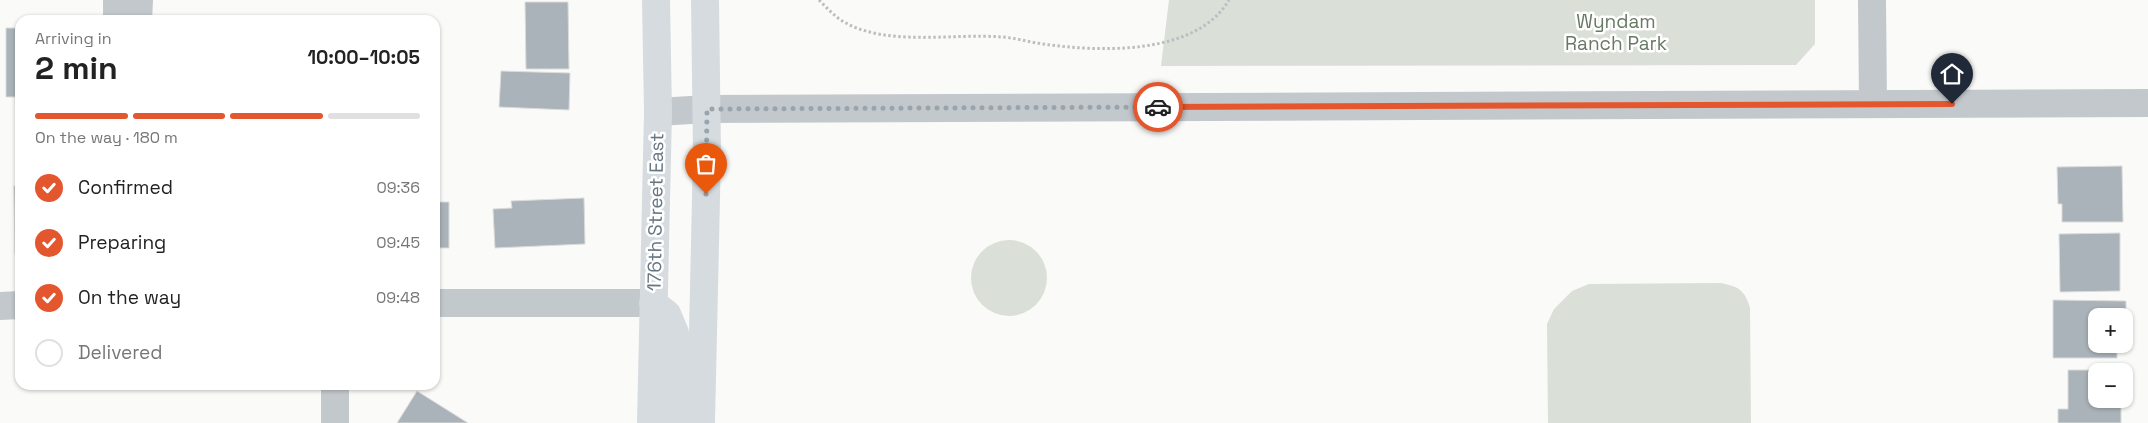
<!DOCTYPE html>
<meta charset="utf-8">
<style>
body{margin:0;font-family:"Space Grotesk",sans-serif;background:#f6f6f6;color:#222;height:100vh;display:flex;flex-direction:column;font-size:19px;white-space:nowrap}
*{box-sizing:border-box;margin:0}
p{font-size:16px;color:#767676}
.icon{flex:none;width:28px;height:28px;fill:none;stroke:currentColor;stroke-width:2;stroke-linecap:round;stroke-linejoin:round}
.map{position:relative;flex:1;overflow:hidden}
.panel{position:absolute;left:15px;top:15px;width:425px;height:375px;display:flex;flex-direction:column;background:#fff;border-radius:15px;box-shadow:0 1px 4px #0004}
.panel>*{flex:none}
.fabs{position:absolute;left:2088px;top:308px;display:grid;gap:10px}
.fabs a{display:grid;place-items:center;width:45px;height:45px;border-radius:10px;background:#fff;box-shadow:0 1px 4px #0004;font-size:25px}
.pin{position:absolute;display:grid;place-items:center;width:42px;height:42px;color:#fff;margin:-51px -21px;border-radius:50% 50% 50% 0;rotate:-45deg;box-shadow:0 0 5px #0007}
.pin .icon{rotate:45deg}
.courier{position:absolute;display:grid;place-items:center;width:50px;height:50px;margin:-25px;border:4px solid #e4572e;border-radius:50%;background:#fff;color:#222;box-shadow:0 1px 6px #0007}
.headline em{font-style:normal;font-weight:800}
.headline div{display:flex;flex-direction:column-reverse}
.headline{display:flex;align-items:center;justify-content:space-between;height:85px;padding:0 20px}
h1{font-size:32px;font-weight:800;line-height:38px}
.bar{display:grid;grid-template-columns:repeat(4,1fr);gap:8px 5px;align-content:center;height:60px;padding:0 20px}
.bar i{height:6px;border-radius:4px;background:#e0e0e0}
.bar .current{background:#e4572e}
.bar p{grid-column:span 4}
ol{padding:0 20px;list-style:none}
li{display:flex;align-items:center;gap:15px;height:55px}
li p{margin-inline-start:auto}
li .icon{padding:5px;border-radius:50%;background:#e4572e;color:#fff;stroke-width:4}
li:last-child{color:#767676}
li i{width:28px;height:28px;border:2px solid #e0e0e0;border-radius:50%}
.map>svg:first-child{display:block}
</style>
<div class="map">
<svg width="2148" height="423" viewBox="0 0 2148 423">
<rect width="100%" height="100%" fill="#fafaf8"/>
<path fill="#dadfd7" d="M1169 0H1815V44L1796 65 1161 66Z
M971 278a38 38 0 1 1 76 0a38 38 0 1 1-76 0Z
M1720 283C1738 286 1745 290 1750 308L1751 423H1548L1547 324 1554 309 1572 291 1589 284Z"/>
<path fill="#aab3b9" stroke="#dcdcda" d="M525 2H568L569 69H526Z
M6 28H20V97H6Z
M501 71 570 73 569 110 499 107Z
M2122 166 2123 222H2062V204H2058L2057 167Z
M14 186H20V254H15Z
M584 198 585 244 495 248 493 209 512 208 511 201Z
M435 202H449V248H435Z
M2120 233V291L2060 292 2059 234Z
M2053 300 2126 301V333H2124V316H2096V344H2117V358H2053Z
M2068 370H2121L2096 371V399H2121V423H2058V409H2068Z
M417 391 468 423H397Z"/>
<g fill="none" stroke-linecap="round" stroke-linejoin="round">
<path stroke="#bbbfc2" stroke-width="3" stroke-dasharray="2.5 2.5" stroke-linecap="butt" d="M819 0C827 8 835 17 844 22 888 47 953 33 1002 37 1016 38 1029 42 1043 44 1099 52 1196 56 1229 0"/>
<path stroke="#c3c8cc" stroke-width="28" d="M117 0V20
M1872 0 1873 104
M138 20 139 0
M658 112 707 109 2148 103
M435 303H653
M0 306 20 305
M335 385V423"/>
<path stroke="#d6dbdf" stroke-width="28" d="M653 303 667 314 675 333 676 423
M651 423 658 112 656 0
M701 423 707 153 705 0"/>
</g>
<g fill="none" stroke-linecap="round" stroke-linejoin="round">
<path stroke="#99a4ac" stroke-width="5" stroke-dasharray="0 9" d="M706 194 707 109 1158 107"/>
<path stroke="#e4572e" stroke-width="6" d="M1158 107 1952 104"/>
</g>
<g text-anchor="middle" stroke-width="5" stroke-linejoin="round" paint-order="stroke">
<g font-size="19" fill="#687a64" stroke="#fff">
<text x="1616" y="28">Wyndam<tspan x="1616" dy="22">Ranch Park</tspan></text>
</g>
<g font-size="19" fill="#657683" stroke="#fff">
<text transform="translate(655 212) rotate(-89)" y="7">176th Street East</text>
</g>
</g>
</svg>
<div class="fabs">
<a>+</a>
<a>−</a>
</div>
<div class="pin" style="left:706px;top:194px;background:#ea580c"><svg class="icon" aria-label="bag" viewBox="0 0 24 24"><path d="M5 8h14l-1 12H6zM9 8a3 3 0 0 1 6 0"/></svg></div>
<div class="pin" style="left:1952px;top:104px;background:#1f2937"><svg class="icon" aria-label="home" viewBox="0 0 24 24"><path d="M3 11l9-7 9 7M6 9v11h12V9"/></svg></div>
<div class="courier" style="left:1158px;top:107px"><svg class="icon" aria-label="car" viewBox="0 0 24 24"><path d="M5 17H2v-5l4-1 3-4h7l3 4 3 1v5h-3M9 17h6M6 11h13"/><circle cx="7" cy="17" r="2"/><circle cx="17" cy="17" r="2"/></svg></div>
<section class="panel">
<div class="headline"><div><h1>2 min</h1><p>Arriving in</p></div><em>10:00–10:05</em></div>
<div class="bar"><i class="current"></i><i class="current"></i><i class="current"></i><i></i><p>On the way · 180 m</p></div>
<ol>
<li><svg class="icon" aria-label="check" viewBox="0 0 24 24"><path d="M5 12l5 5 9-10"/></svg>Confirmed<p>09:36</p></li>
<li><svg class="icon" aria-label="check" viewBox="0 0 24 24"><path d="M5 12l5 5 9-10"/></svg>Preparing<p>09:45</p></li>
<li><svg class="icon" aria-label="check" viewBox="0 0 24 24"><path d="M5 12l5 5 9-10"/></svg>On the way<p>09:48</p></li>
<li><i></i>Delivered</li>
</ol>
</section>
</div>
